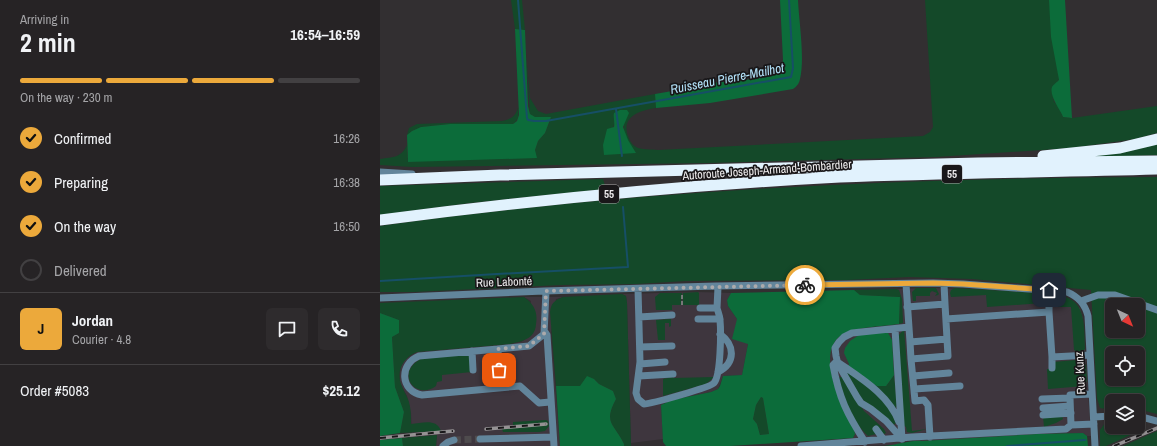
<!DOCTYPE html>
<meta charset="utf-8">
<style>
body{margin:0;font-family:"Archivo Narrow",sans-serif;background:#2e2b2d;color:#f1f3f6;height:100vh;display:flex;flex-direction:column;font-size:15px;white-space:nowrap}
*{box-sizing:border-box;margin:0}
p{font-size:13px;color:#a4a4a7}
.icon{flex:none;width:22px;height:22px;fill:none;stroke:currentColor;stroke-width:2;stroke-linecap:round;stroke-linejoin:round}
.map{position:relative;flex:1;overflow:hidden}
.details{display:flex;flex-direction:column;background:#262325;width:380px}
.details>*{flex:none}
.needle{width:26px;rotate:137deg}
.tools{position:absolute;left:725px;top:298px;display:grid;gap:8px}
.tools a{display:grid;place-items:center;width:40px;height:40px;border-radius:6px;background:#262325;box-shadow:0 1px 3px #0004,0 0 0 1px #424042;font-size:20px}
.pin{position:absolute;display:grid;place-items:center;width:34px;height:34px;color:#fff;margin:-17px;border-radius:8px;box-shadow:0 2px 6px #0006}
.courier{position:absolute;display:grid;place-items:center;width:40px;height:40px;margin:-20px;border:3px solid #eca93b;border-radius:50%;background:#fff;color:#222;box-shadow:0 1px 5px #0007}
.headline em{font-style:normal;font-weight:700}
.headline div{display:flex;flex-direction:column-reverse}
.headline{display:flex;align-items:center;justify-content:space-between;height:68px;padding:0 20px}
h1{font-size:26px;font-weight:700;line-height:30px}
.bar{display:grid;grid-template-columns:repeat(4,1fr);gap:6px 4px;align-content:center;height:48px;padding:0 20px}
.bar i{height:5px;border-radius:3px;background:#424042}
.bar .selected{background:#eca93b}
.bar p{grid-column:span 4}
.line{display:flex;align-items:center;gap:10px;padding:0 20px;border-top:1px solid #424042}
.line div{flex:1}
.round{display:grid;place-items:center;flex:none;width:42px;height:42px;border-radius:6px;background:#2e2b2d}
ol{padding:0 20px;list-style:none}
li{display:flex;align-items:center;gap:12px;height:44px}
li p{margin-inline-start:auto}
li .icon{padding:4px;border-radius:50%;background:#eca93b;color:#111;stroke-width:4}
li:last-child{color:#a4a4a7}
li i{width:22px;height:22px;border:2px solid #424042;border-radius:50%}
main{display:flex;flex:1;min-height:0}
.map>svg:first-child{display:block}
</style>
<main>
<section class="details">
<div class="headline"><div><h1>2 min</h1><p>Arriving in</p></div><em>16:54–16:59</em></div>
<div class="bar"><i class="selected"></i><i class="selected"></i><i class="selected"></i><i></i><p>On the way · 230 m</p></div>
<ol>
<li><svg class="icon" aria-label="check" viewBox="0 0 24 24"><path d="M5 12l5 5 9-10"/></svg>Confirmed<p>16:26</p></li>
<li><svg class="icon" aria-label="check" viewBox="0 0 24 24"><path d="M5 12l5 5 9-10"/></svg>Preparing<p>16:38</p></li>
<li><svg class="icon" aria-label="check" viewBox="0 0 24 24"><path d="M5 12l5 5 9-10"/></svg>On the way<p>16:50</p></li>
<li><i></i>Delivered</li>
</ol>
<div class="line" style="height:72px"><b class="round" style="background:#eca93b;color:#111">J</b><div><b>Jordan</b><p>Courier · 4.8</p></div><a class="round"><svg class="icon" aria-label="chat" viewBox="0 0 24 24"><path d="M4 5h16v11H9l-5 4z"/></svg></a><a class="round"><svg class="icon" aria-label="phone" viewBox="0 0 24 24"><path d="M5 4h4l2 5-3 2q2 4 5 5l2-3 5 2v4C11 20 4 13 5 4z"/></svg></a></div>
<div class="line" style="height:52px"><div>Order #5083</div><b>$25.12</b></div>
</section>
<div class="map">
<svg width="777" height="446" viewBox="0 0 777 446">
<rect width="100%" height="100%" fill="#322f31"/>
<path fill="#3e363e" d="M556 288 662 293 680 296 688 298 693 301 700 308 703 318 711 436H707L703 433 542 441 532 440 515 445 473 446V438L475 434 455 391 449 356 451 347 458 338 464 333 472 330 523 323 519 290 516 289Z
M318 292 351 293 347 300 348 306 357 319 368 344 362 375 343 376 338 389 331 392 292 400 285 403 281 405 283 439 251 443 247 303 246 296 242 294Z
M144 297H183L176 299 171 333 180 446H56L57 435 32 437 31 413 27 396 20 383V373L21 366 25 359 37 352 130 344 141 342 147 338 151 301Z"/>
<path fill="#144929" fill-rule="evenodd" d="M131 0H142L145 30 135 29Z
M545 0H669L679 80 672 87 674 102 678 105 683 117 692 118 777 106V133L755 139 691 148 556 157 326 163 32 167 0 165V159C13 157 21 158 27 145L28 162 155 150 158 141 165 133 171 118 154 117 150 114 146 54 150 98 158 111 166 114 275 94 276 108C262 110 243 115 247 133 249 139 251 144 256 147 261 150 271 149 278 150L543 136 550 132 553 127ZM234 117 245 121C241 131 248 145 256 153L225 137C231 130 236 127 234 117Z
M138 108C139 115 139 119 133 124H70L41 127 32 131 27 135 29 128 37 124 122 121C131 119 135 117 138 108Z
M777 144V155L691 158Z
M777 177V414L758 409V401H732V410L720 408 717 398 711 290 592 279 529 277 467 280 306 281 256 284 182 285 33 292H0V226C258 190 517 178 777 177ZM732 305H758V331H732ZM732 353H758V379H732Z
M223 179 226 189 90 203 0 215V186Z
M536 288H556L559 294 558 295 555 296 557 293 552 291 550 293V296H536V301H533L532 292Z
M575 288 659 293 663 297V303L607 307 606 295 571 297 570 293 571 290Z
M516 289 519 290 522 299 523 323 519 324 520 297 480 295 474 290Z
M318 292 319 293V305H303V293Z
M280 293H302L301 305H292V310H276L275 297Z
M242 294 246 296 247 303 251 446H244V444C234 423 223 424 236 399L233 391 219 384 214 379 200 387 176 386 170 312C171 303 175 300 183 297Z
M677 295C707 298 704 326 705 349 702 352 698 353 694 350L691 307H678L675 306 673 300Z
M144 297C154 304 158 312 156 324 156 328 154 333 151 336 145 341 138 342 130 344L37 352C24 357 16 370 21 384 23 390 27 396 29 402 31 409 31 417 31 424 42 423 57 418 61 431L20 433 24 412 15 387 12 337 19 333V320L0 313V303Z
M291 319V326L289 327V323H285V340H278L276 320Z
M524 329 532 431 547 429 532 433 527 432 526 427 523 425 519 341V335Z
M88 354 91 360 92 372 62 375V381L57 382 56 386C36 401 14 373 41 359Z
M696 360 700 361 706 365 707 380 705 386 668 389 667 369H673V362Z
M468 367 506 386 514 375 517 405 516 408Z
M465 370 486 385 508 406 516 422 515 424 513 425 482 399Z
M293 377V378L334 377 326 384 283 396V379Z
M460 377H462L484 411 504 429 506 433 502 435 496 427H493L496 434 488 436C470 419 465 401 459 378Z
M381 397 383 398 389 434 380 435 377 424 373 419 376 405Z
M682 416 683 419 676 423 664 427 663 417Z
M166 420 168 421 169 426 165 431 159 432H123L122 429 167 425V423L133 426V422Z
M725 423H732V427H758V423L765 425 766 428 726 446H720V430Z
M777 431V446H743Z
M57 435 56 446H23L22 438Z"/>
<path fill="#0c6c3a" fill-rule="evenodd" d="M400 0H418C419 22 425 58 420 79 419 84 417 86 413 89L330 103 276 108 275 94 315 87 323 83C338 83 383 80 395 73 400 70 402 65 403 60Z
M669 0H685L692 118 683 117C680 109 669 96 672 87 673 85 677 82 679 80L671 37Z
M135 29 145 30 148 106 150 114 155 117H171L165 133 158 141 155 150 157 158 28 162 27 135 32 131 41 127 70 124H133L137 121 139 115Z
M240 110H247L249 113 243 127 248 140 256 153 224 155 223 145 227 129 234 127C235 122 233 118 234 113Z
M474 290 480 295 520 297 519 324C505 326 478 327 465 333 432 349 462 407 474 429L475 434 473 438 350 446H286L283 442 281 405 292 400 331 392 338 389 340 386 343 376 362 375 368 344 352 339 357 319 348 306 347 300 351 293ZM381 397 383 398 389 434 380 435 377 424 373 419 376 405Z
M0 313 19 320V333L12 337 15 387 24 412 20 433 0 436Z
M507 331 512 340 514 375 506 386H497L468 367 469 364 464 353 465 348 470 341 479 335Z
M207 376 214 379 219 384 233 391 236 399C223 424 234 423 244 444V446H180L176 386H200Z
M703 433 707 436 708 446H504C519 445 528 440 542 441L658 434Z
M22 438 23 446H0V440Z"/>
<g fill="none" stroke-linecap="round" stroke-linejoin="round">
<path stroke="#164f66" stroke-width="2" d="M138 0 147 118 148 120 154 121H166L411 77 413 68 409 0
M236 109 242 156
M0 281 117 274 248 267 243 207
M627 446 705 440"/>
<path stroke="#4e4b4d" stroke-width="7" stroke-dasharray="7 3.5" stroke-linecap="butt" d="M74 440 100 439"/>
<path stroke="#8f8c8e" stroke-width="1.5" stroke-dasharray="4 2" stroke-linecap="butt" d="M302 305V293"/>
<path stroke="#62859b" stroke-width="7" d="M0 172 32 174
M526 284 530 342 567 339 565 304
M258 289 260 362 256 393 258 399 264 404C271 404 331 387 334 383 341 375 341 331 340 320 340 316 338 312 337 308
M0 298 164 291 335 286 553 283 583 284 687 292C699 297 705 304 708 316L715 446
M701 301 718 295H735L777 310
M527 307 565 304 564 284
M320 308H337L338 287
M669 312 672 357 710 355
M259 317 292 315
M318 319H340
M566 319 669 312V290
M515 329 522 439
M165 332 167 335 174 446
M530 342 531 359 568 356 567 339
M260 347 292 346
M118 349 39 356C19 364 20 391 42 395L140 386 159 403 170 402
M92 351 93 370
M672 357V368
M531 359 535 401 544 400 548 405 550 437
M457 361 453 365C459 398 467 414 485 442
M459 363C482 379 509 395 519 422
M260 364 285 362
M338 372C356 363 355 345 340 334
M259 376 293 374
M533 376 569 373
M120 388 118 349 149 346 164 334 166 291
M534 389 580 386
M712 394 690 395V398L691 425 714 424
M662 399 690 398
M663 408 690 406
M663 415 691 413
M758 416 777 421
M714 417 732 416
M496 429 504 440
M100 439 173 437
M522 439 506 421 491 409 481 403 477 397 458 364 456 356 455 348 459 342 464 337 472 333 529 327
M63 446 68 442 74 440
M421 446 532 437 686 429 691 425"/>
<path stroke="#e1f2fd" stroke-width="11" d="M663 156 740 148 777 139
M0 180 120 175 598 163 777 161
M0 220C153 200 306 185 460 177 566 173 671 172 777 169"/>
<g stroke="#959294" stroke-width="3.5">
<path id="rail" d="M106 429 166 424
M0 438 73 431
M734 446 777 428"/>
</g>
<use href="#rail" stroke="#191719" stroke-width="2" stroke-dasharray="6" stroke-linecap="butt"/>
</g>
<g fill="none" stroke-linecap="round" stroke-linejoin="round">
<path stroke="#acaaab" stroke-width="4" stroke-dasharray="0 7.2" d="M119 370 118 349 149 346 164 334 166 291 425 285"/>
<path stroke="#eca93b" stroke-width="5" d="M425 285 553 283 583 284 669 290"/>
</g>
<g text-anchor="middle" stroke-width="3.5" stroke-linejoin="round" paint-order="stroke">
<g fill="#191719" stroke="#aeacad" stroke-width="1">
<rect x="562" y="165" width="20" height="18" rx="3"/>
<rect x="219" y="185" width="20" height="18" rx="3"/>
</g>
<g font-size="11" font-weight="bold" fill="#eeeced">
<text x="572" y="178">55</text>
<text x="229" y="198">55</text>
</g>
<g font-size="12" fill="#eeeced" stroke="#191719">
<text transform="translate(387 170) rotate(-4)" y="4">Autoroute Joseph-Armand-Bombardier</text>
<text transform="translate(124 282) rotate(-2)" y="4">Rue Labonté</text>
<text transform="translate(700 373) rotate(-93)" y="4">Rue Kunz</text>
</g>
<g font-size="13" font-style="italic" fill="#b3e2f9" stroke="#191719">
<text transform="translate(347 78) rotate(-11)" y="5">Ruisseau Pierre-Mailhot</text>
</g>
</g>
</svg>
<div class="tools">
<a><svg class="needle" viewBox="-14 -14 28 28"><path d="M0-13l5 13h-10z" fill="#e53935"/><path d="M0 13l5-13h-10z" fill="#a4a4a7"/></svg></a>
<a><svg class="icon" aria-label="locate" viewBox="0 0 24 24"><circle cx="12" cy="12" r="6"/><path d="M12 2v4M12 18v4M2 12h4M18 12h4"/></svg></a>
<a><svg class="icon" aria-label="layers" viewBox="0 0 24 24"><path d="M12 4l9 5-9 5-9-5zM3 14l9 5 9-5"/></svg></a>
</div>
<div class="pin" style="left:119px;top:370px;background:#ea580c"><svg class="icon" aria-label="bag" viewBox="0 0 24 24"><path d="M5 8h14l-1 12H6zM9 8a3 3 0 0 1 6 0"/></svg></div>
<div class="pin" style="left:669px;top:290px;background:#1f2937"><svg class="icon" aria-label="home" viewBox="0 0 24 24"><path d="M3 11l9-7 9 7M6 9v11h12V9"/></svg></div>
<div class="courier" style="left:425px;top:285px"><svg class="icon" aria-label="bike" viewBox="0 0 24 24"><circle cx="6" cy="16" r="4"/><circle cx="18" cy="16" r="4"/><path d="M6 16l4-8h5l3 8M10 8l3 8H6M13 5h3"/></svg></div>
</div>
</main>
